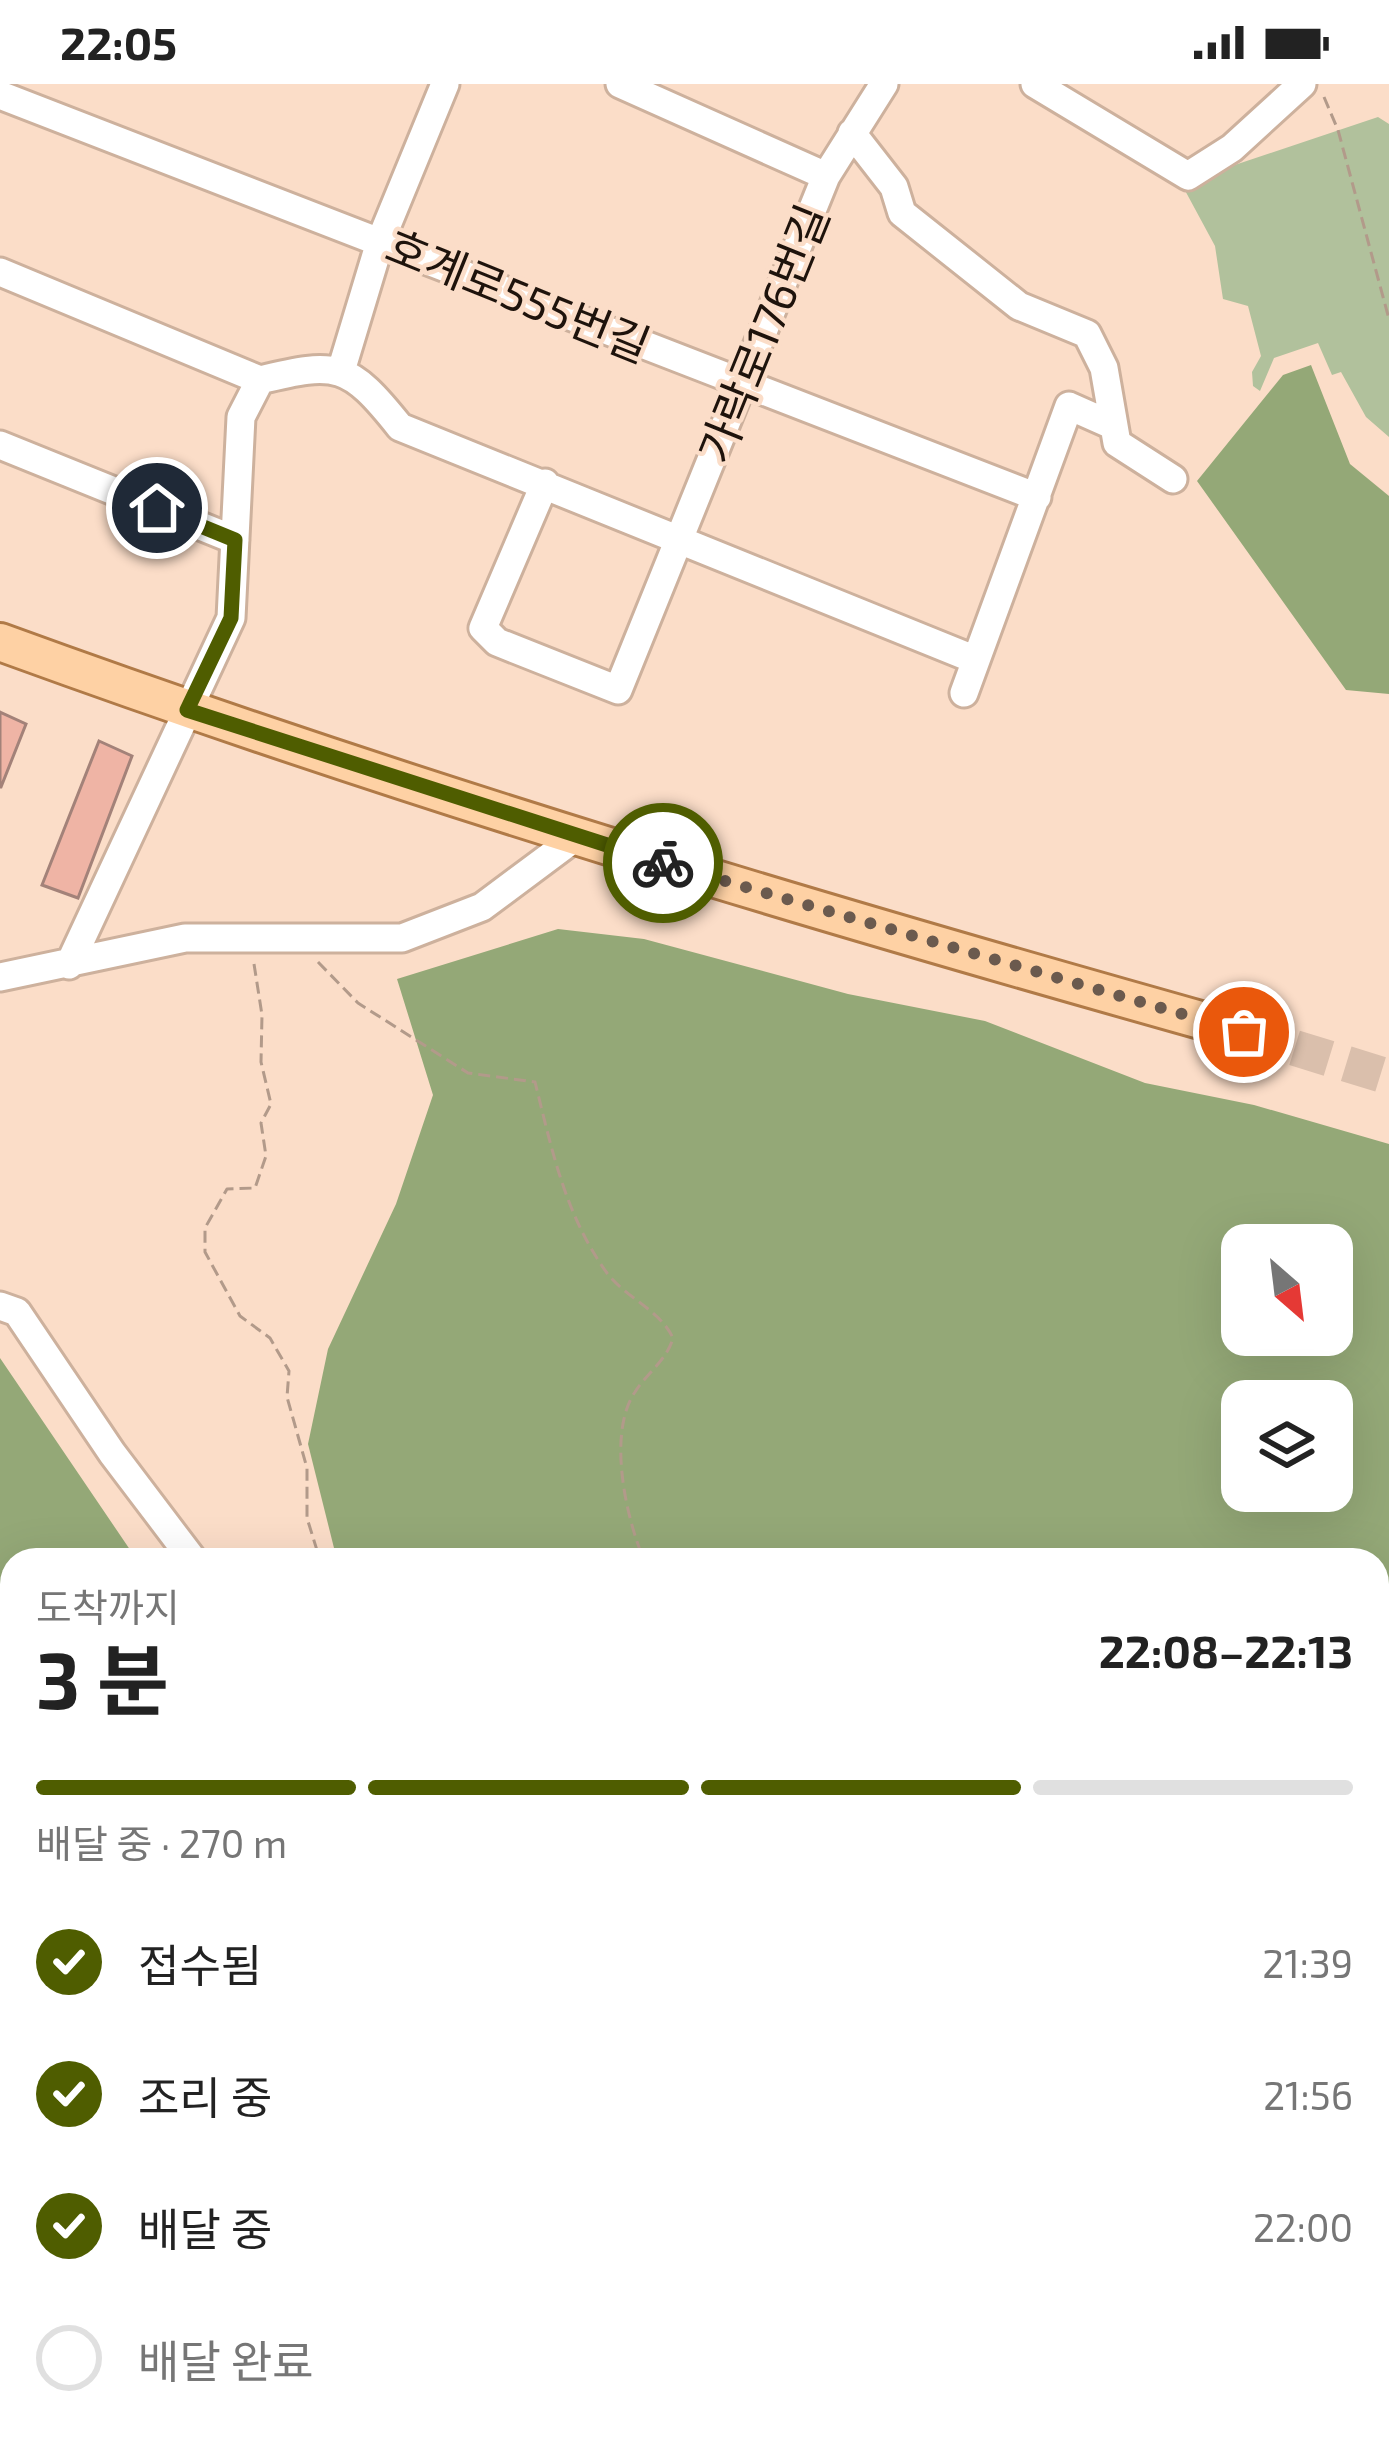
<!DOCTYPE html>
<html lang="ko">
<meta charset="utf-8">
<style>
body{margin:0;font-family:"Exo 2","Noto Sans KR",sans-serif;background:#f2f2f2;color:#222;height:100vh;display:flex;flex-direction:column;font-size:45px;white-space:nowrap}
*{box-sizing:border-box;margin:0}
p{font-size:39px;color:#767676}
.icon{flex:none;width:66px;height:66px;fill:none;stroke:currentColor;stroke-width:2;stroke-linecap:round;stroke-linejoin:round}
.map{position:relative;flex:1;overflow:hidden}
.side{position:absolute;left:0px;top:1464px;width:1389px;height:903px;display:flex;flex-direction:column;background:#fff;border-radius:36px 36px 0 0;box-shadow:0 12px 48px #0002}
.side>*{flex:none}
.needle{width:78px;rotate:152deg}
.controls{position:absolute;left:1221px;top:1140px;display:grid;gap:24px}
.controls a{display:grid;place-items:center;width:132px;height:132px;border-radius:24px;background:#fff;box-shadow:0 12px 48px #0002;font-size:60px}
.pin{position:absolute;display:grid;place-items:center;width:102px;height:102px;color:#fff;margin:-51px;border:6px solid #fff;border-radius:50%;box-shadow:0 3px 12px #0007}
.courier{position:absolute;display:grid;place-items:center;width:120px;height:120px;margin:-60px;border:9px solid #4f5d00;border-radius:50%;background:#fff;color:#222;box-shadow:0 3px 15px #0007}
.summary em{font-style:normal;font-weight:700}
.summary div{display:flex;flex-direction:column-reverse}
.summary{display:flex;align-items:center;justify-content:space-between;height:204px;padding:0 36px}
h1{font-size:78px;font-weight:700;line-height:90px}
.bar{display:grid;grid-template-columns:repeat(4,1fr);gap:18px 12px;align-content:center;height:144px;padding:0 36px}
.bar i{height:15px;border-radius:9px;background:#e0e0e0}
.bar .current{background:#4f5d00}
.bar p{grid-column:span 4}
ol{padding:0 36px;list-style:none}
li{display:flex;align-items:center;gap:36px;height:132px}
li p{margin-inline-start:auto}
li .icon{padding:12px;border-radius:50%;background:#4f5d00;color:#fff;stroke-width:4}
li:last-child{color:#767676}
li i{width:66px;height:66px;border:6px solid #e0e0e0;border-radius:50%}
.status{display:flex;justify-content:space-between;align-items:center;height:84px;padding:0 60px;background:#fff;direction:ltr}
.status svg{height:33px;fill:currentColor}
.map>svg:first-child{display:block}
</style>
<div class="status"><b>22:05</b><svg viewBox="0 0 49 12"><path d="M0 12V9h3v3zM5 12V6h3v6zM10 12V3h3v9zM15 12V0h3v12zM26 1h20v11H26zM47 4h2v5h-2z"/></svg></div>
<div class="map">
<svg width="1389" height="2366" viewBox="0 0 1389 2366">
<rect width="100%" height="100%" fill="#fbddc8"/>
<path fill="#b1c19c" d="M1378 33 1389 40V353L1366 333 1341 288 1332 291 1318 259 1274 274 1260 307 1253 302 1252 288 1261 272 1248 222 1223 215 1215 162 1181 99Z"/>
<path fill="#94a877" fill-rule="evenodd" d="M1311 281 1350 380 1389 412V610L1346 606 1197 397 1283 291Z
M558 845 644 855 848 910 985 937 1145 999 1254 1021 1389 1060V2366H0V1274L137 1476H12V2355H1377V1476H337L308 1360 328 1265 396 1120 433 1011 397 895ZM1242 1161H1332V1251H1242ZM1242 1317H1332V1407H1242Z"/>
<path fill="#efb4a5" stroke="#a38279" stroke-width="3" d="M0 628 26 640 1 703H0Z
M99 657 132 672 78 814 42 801Z"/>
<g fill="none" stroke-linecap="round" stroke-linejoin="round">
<path stroke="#dabfac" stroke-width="36" stroke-dasharray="36 18" stroke-linecap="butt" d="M1243 948 1389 993"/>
<g stroke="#cdb19d" stroke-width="33">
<path id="minor" d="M620 0 826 92
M1035 0 1188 92 1232 64 1302 0
M0 11 1037 413
M852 49 894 103 902 129 1019 222 1087 250 1104 284 1117 359 1173 395
M0 188 260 296
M341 287 380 158 445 0
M0 361 235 456
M545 399 483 544 497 558 618 606 826 92 884 0
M964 609 1069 322 1114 342
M69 881 231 534 241 333 260 296C337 277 349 279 400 343L976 576
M0 893 185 854H402L482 823 576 753
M0 1222 17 1228 112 1369 193 1476
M822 2355 828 2366"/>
</g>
<g stroke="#b07a47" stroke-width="42">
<path id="major" d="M0 558C408 707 825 831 1243 948"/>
</g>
<path stroke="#b29a8a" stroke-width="3" stroke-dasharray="12 6" stroke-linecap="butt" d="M1324 13 1338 46 1389 235
M318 878 358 919 468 989 535 998C552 1066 565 1131 607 1189 626 1214 660 1226 673 1254 667 1276 647 1289 635 1308 607 1349 626 1434 644 1476
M254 880 262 931 261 978 271 1020 261 1039 266 1072 255 1104 227 1105 205 1144V1168L240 1232 270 1254 289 1287 287 1313 307 1384V1434L320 1476
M1377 1612 1389 1611
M0 1848 12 1856
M555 2355 556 2366
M1009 2355 1012 2366"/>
<use href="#minor" stroke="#fff" stroke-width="27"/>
<use href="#major" stroke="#fed1a4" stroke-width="36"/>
</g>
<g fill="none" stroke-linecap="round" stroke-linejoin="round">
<path stroke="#6b5a4e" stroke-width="12" stroke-dasharray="0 21.6" d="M663 779 1244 948"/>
<path stroke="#4f5d00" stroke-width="15" d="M157 424 235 456 231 534 187 626 663 779"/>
</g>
<g text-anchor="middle" stroke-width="9" stroke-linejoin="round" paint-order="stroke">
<g font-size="45" fill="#1e130c" stroke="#fbddc8">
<text transform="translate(518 212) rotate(22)" y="16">호계로555번길</text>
<text transform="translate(764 250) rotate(-68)" y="16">가락로176번길</text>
</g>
</g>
</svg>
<div class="controls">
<a><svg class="needle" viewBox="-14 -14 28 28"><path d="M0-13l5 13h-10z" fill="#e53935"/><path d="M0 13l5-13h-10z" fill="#767676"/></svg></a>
<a><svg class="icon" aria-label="layers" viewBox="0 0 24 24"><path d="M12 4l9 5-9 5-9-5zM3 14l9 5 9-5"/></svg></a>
</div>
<div class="pin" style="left:1244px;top:948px;background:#ea580c"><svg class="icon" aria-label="bag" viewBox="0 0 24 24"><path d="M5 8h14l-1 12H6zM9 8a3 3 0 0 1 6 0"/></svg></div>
<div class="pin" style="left:157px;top:424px;background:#1f2937"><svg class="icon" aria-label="home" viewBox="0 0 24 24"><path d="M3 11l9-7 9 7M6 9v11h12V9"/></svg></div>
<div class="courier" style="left:663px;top:779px"><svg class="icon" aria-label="bike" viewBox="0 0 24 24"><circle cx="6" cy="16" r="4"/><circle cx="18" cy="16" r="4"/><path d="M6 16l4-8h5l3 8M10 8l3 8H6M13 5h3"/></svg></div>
<section class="side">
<div class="summary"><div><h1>3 분</h1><p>도착까지</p></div><em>22:08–22:13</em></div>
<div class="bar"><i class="current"></i><i class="current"></i><i class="current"></i><i></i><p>배달 중 · 270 m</p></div>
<ol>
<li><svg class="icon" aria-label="check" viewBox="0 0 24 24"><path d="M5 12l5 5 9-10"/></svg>접수됨<p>21:39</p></li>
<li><svg class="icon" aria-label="check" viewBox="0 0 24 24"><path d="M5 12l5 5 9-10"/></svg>조리 중<p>21:56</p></li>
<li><svg class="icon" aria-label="check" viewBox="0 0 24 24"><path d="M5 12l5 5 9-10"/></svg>배달 중<p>22:00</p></li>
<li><i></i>배달 완료</li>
</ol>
</section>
</div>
